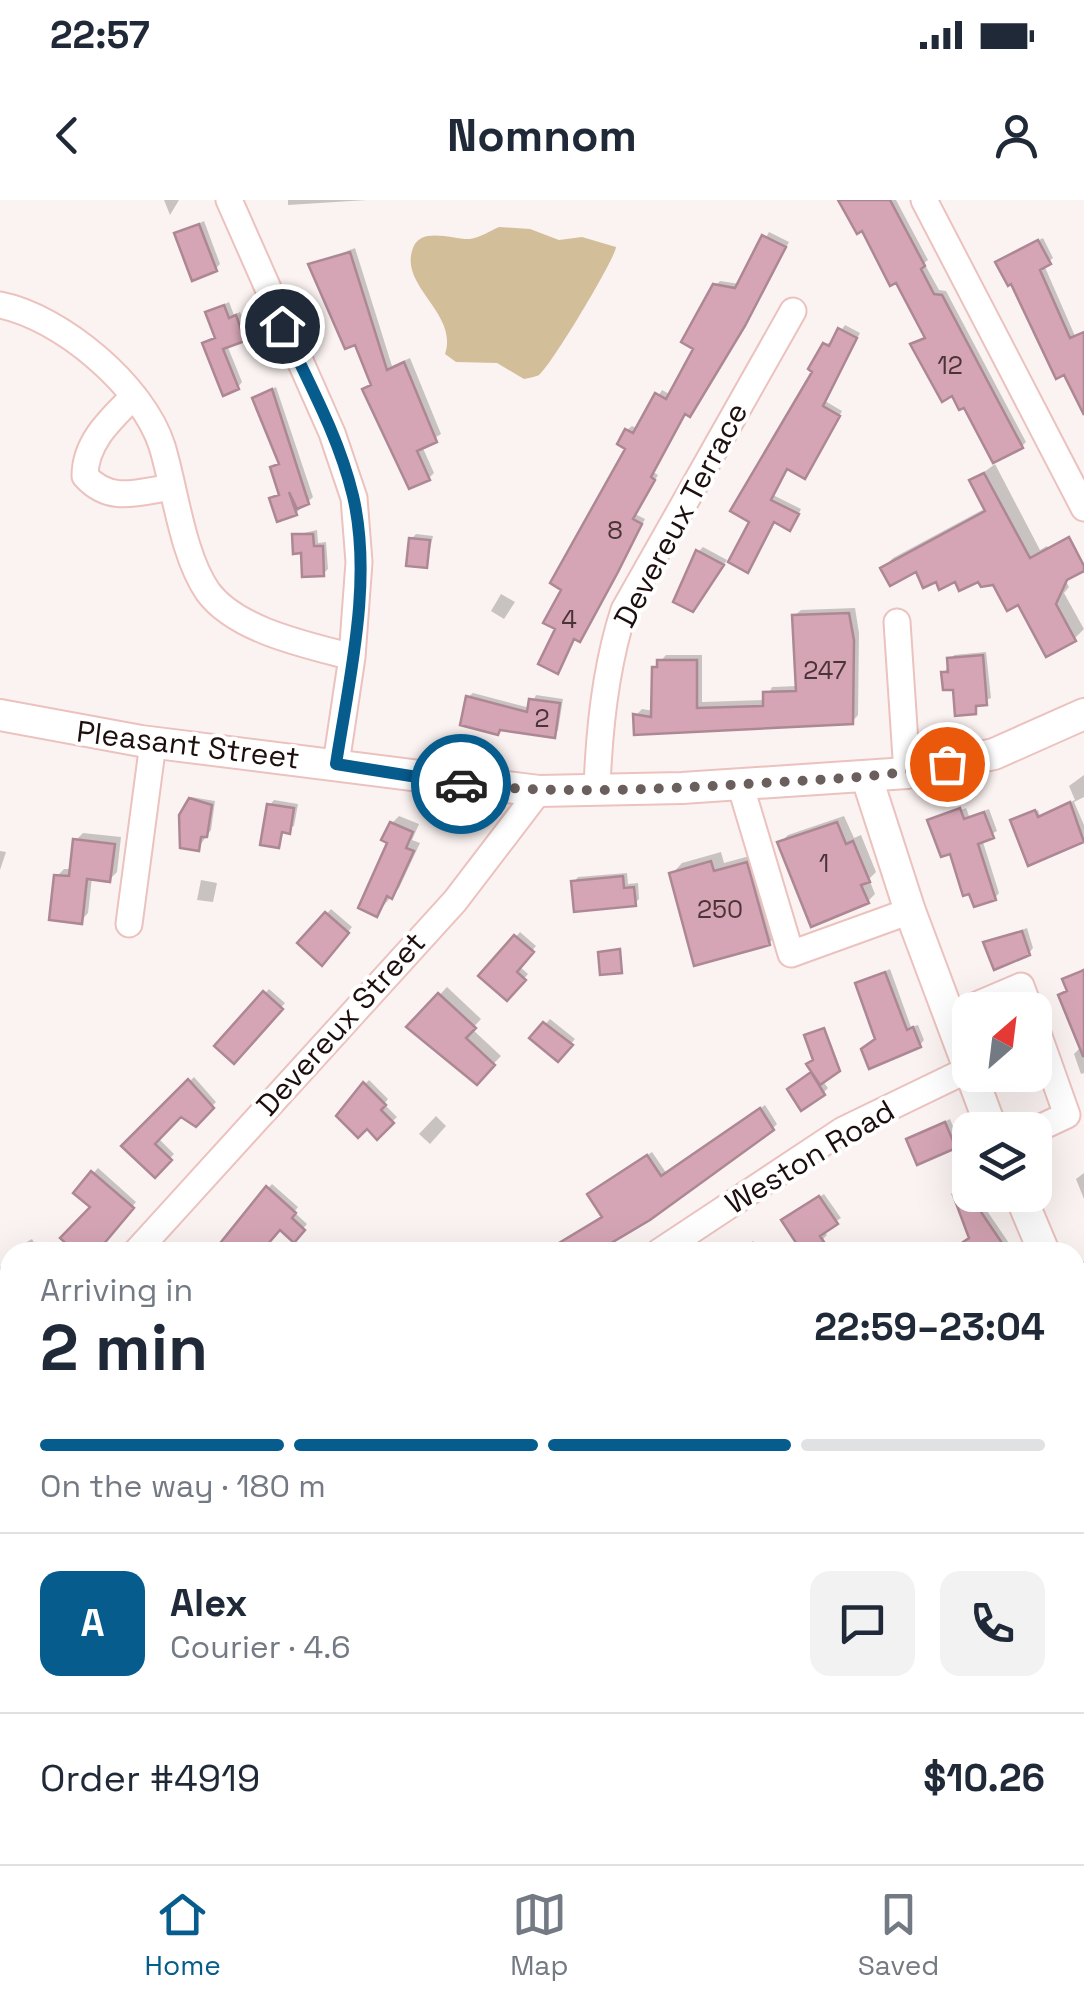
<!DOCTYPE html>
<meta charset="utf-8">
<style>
body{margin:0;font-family:"Space Grotesk",sans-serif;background:#f2f2f3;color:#1f2937;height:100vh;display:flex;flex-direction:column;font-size:38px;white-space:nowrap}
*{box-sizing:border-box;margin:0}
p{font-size:32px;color:#747a83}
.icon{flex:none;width:55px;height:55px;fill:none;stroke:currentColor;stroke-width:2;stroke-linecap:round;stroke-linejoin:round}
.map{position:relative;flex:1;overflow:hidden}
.sheet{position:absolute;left:0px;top:1042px;width:1085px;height:622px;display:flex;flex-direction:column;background:#fff;border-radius:30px 30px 0 0;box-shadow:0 10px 40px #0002}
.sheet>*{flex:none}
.needle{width:65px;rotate:28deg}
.controls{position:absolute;left:952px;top:792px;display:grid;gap:20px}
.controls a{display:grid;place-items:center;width:100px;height:100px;border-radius:20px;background:#fff;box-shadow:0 10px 40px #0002;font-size:50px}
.pin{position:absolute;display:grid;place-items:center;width:85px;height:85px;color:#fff;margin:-42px;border:5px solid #fff;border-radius:50%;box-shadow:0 2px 10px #0007}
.courier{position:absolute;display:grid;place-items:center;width:100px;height:100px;margin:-50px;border:8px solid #075c8e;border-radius:50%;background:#fff;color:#222;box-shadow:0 2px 12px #0007}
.overview em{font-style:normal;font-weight:700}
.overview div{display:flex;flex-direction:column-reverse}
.overview{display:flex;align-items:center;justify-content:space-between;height:170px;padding:0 40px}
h1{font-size:65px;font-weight:700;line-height:75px}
.bar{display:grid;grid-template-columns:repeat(4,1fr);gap:15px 10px;align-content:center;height:120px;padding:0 40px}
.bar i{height:12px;border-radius:8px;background:#e0e1e3}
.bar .selected{background:#075c8e}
.bar p{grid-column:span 4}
.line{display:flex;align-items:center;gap:25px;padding:0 40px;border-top:2px solid #e0e1e3}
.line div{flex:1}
.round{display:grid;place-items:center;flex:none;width:105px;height:105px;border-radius:20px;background:#f2f2f3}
.status{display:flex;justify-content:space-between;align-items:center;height:70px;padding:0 50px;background:#fff;direction:ltr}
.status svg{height:28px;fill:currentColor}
header{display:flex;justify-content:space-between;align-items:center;height:130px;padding:0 40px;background:#fff;font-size:45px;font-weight:700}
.tabs{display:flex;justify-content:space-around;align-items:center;height:140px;border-top:2px solid #e0e1e3;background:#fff;font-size:28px;color:#747a83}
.tabs a{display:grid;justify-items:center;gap:5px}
.tabs .selected{color:#075c8e}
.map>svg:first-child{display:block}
</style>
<div class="status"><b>22:57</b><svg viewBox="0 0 49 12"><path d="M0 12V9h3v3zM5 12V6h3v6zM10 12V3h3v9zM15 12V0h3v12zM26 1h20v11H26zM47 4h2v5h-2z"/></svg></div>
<header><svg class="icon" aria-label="back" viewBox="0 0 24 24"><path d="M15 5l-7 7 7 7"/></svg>Nomnom<svg class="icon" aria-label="person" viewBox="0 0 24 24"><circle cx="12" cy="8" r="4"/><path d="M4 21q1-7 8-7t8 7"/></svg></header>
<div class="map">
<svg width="1084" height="1664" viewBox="0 0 1084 1664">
<rect width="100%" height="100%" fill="#fbf3f2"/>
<path fill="#d3be9a" d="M499 27 530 29 559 40 582 37 616 47C615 59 551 166 539 175 538 176 525 179 524 179L497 163 456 162 445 154C459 113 398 86 413 48 421 26 454 40 470 39 479 38 490 31 499 27Z"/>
<path fill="#0003" d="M164 0H179L170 15Z
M288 0H367L288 5Z
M838 0H896L928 60 924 63 939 90 946 91 1026 242 1022 246 965 204 913 145 927 136 863 28 857 31Z
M204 21 220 64 215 69 177 34Z
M769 32 789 42 749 119 694 209 686 212 653 272 658 275 635 314 645 319 584 435 575 437 557 471 628 248 627 230 632 226 638 229 662 190 671 195 697 148 715 86 720 81 740 84Z
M1043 38 1053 58 1044 65 1075 136 1084 132V209L1002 59Z
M355 48 392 166 410 158 441 234 422 246 434 273 429 278 365 189 371 184 356 142 311 65Z
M229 102 234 115 240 112 249 134 227 145 242 182 238 187 205 143 217 136 208 112Z
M845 125 860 133 825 201 842 211 809 271 788 267 773 295 801 309 794 323 775 320 748 370 752 321 825 144 833 142Z
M276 187 313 297 296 313 272 298 281 292 273 268 281 262 255 198Z
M995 264 1040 350 1047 346 1069 387 1064 393 1084 429 1074 439 995 382 937 378 917 368H883L893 358 986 308 972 281Z
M317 330 318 343 326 342 328 369 323 374 295 335Z
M416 334 433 336 426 366 411 339Z
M703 347 727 360 697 405 698 352Z
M501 394 515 402 504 419 491 411Z
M855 408 859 433 858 515 852 522 636 532V515L642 509 654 511V468L666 455H702V502L766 500 772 487 798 486 794 416 801 410Z
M986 452 991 498 979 503 975 512 944 473 954 455Z
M473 493 530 508 536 495 563 499 558 530 554 535 502 528 498 533 468 497Z
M1084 575V597L1074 602 1084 625V640L1029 662 1015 618 1038 610 1040 616 1075 600 1069 586Z
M191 597 215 601 211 630 198 648 180 631Z
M274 600 298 604 294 626 284 630 278 645 270 605Z
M966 608 969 616 989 609 997 631 982 639 999 693 995 698 952 651 932 621Z
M399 616 419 624 412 640 420 643 399 688 376 714 392 623Z
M844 616 854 638 861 635 876 672 869 679 875 694 868 701 780 643 788 635Z
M83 633 121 637 117 672 110 679 92 677 88 713 81 721 57 676 64 669H72L76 640Z
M0 651 6 652 0 670Z
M721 652 724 663 757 654 779 733 769 743 672 674 682 663Z
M627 673 628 684 638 683 639 699 634 704 574 682 578 677Z
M201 680 217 683 213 702 197 700Z
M331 709 352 727 327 758 300 743Z
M1027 728 1033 748 1029 753 986 743Z
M520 732 536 746 519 766 528 774 507 798 482 776Z
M1084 768V873L1081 874 1074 854 1082 846 1061 795 1068 788 1065 780Z
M890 769 911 827 918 825 924 840 920 845 878 839 857 784Z
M447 787 481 819 472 829 501 856 477 881 410 827Z
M269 789 285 803 234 860 217 846Z
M550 819 575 839 557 859 533 838Z
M825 828 840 868 822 880 828 888 823 893 795 885 814 871 816 860 809 834Z
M194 877 216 902 196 923 181 914 158 938 174 954 155 974 125 946Z
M369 880 388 899 384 904 397 917 377 936 365 884Z
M765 905 777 924 773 928 648 1018 592 1052 589 1049 584 1052H536L546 1046 550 1052 604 1016 595 990 652 952 667 974Z
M436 916 446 926 430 944 419 934Z
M950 919 959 941 954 946 909 939Z
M98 968 136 1002 94 1052H79L64 1038 93 1007 77 992Z
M1084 973V999L1076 979Z
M272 984 298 1007 294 1012 307 1024 294 1039 281 1027 258 1052H219L243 1022 240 1019Z
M970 989V995H989L983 1005 1011 1046 1004 1052H962L970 1048 972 1037 957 996Z
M824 994 841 1018 823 1030 827 1035 822 1040 804 1051 785 1020Z
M32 1039 39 1052H14L18 1047Z
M753 1041 761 1052H737Z
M10 1060V1087L0 1094V1067Z
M10 1205V1284L0 1269V1212Z
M1084 1332V1412L1079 1414 1075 1403V1335Z
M10 1447V1476L0 1483V1454Z
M102 1655H142L129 1664H108Z
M389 1655 376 1664H326L325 1657Z
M580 1655H602L589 1664Z
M842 1655H853L862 1664H832Z
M542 1656 548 1664H531Z"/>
<path fill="#d5a5b5" stroke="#ad8894" stroke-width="2.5" d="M838 0H890L925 66 921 69 934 94 942 95 1023 248 993 263 964 208 959 210 952 196 942 202 910 144 925 138 896 83 890 86 862 31 857 34Z
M199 24 217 71 192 81 174 33Z
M762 35 786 47 745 126 690 217 685 214 651 277 655 280 633 319 642 324 618 372 580 442 574 439 558 474 538 464 555 429 543 423 561 390 550 383 625 249 617 244 625 229 633 233 655 193 666 199 693 149 681 142 713 84 735 88Z
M1038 40 1051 64 1040 70 1070 138 1084 132V215L1064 175 1056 179 1011 84 1008 86 995 62Z
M350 52 387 170 404 162 437 242 417 251 430 280 409 289 362 189 371 185 355 145 345 149 308 64Z
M224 105 229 118 236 115 245 141 223 149 239 189 223 196 202 143 215 138 205 112Z
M838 128 857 138 823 206 840 216 805 279 787 269 771 300 799 314 790 331 774 322 748 373 728 362 749 322 730 311 812 172 808 169 823 143 829 146Z
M272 189 309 304 297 309 289 292 297 315 277 322 269 298 279 295 270 267 279 264 252 198Z
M984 273 1030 358 1069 337 1084 366V371L1067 380 1056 404 1076 441 1046 457 1018 405 1007 411 993 385 981 387 978 382 959 391 955 382 939 390 936 382 923 388 916 372 890 386 880 368 985 311 969 280Z
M292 334H313L314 346H323L324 376 302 377 301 353 293 354Z
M409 338 430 340 427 368 406 366Z
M696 350 724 365 693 412 673 402Z
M849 413 854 440 853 524 634 535 633 514 651 517 652 467H657V460H697V508L763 506V492L796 491 792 415Z
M983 455 987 505 976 506V514L955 516 953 490H943L941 472H948L947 458Z
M466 496 527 512 529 499 560 503 555 538 500 530 498 535 460 525Z
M189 598 212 605 207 637H201L199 651 180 648 179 615Z
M1070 602 1084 642 1028 666 1010 620 1035 610 1038 617Z
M267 604 294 608 290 634 282 632 279 648 260 645Z
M960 608 964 619 984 612 994 638 978 644 996 700 974 707 969 694 963 696 950 654 941 657 927 620Z
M390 622 413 632 406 648 414 651 392 699 387 696 377 717 358 708 387 643 381 640Z
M837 622 846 644 853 641 870 682 861 685 869 703 811 727 777 642Z
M73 639 115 644 110 682 87 679 82 724 49 720 54 675 69 676Z
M711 661 714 671 747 662 770 745 694 766 669 673Z
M623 676 624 688 634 687 636 706 574 712 571 681Z
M325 712 349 733 322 766 297 743Z
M1022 731 1030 755 994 770 983 742Z
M514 735 534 752 517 772 526 780 507 801 478 776Z
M620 749 622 773 600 775 598 752Z
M1084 770V856H1083L1058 795 1067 791 1062 779Z
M885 772 907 830 913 827 921 847 869 869 861 849 875 839 855 783Z
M263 791 283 809 234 864 214 846Z
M438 793 476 828 466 838 495 865 477 885 406 827Z
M543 822 573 845 558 862 529 838Z
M824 828 840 871 820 885 806 864 813 860 804 835Z
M811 872 825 895 801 911 787 889Z
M188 879 214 908 196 927 181 917 155 944 172 960 155 978 121 946Z
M363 882 386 905 381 910 394 923 377 940 367 929 358 938 336 916Z
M760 908 774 930 650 1020 596 1052H544L602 1017 587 994 647 955 661 976Z
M945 922 956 948 917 965 906 939Z
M91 971 134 1008 97 1052H75L60 1038 90 1007 73 993Z
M266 986 296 1013 292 1018 305 1030 294 1043 280 1030 261 1052H213Z
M953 995H1002V1001L979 1009 1008 1052H970L963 1042 969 1038Z
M819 996 838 1024 820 1036 824 1042 802 1052 781 1020Z"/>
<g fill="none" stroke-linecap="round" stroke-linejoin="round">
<g stroke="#ebc2be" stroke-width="29">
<path id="minor" d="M229 0 332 233 354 298 359 362 352 457 336 564
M924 0 1084 308
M0 105C61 117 143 186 162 246 175 288 182 355 208 392 237 431 308 445 352 457
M134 196C111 219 85 242 85 276 110 304 138 292 172 287
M897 422 907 573
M740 584 791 754 910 711
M597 589C599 529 605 468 624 410L793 111
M129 724 153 543
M948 817 1021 786 1030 810
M1035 825 1067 915 1035 930
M136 1052 455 701 539 591
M659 1052 843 930 967 870
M0 1161 10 1153
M0 1351 10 1365
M724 1655 734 1664
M659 1664 669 1655
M777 1664 785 1655"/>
</g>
<g stroke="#ebc2be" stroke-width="34">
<path id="major" d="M0 515 141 541 539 591 682 588 907 573 994 554 1084 514
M867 578 910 711 992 930
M1020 995 1044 1052
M1075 1083 1084 1078
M1075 1126 1084 1148
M226 1664 239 1655"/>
</g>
<use href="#minor" stroke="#fff" stroke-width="25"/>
<use href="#major" stroke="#fff" stroke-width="30"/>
</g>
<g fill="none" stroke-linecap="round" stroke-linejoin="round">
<path stroke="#6b5f5e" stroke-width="10" stroke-dasharray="0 18" d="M461 584C562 595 662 589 763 583 825 579 885 578 947 564"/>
<path stroke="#075c8e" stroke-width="12" d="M282 126C308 181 339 237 353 296 373 381 349 479 336 564L461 584"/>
</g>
<g text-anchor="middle" stroke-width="8" stroke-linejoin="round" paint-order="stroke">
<g font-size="25" fill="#4b3438">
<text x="950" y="174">12</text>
<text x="615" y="339">8</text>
<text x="569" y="428">4</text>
<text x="825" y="479">247</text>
<text x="542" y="527">2</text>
<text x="824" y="672">1</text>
<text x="720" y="718">250</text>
</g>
<g font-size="30" fill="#1d0f0e" stroke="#fff">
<text transform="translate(681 315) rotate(-62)" y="10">Devereux Terrace</text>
<text transform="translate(188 545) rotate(7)" y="10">Pleasant Street</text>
<text transform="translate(341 824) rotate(-48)" y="10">Devereux Street</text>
<text transform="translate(810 957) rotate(-31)" y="10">Weston Road</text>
</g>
</g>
</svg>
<div class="controls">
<a><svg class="needle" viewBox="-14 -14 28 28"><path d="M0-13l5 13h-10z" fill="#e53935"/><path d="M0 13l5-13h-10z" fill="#747a83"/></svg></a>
<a><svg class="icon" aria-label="layers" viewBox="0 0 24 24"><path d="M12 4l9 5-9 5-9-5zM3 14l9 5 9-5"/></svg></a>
</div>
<div class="pin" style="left:947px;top:564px;background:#ea580c"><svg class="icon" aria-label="bag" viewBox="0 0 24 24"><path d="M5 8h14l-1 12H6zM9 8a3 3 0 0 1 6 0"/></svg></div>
<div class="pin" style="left:282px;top:126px;background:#1f2937"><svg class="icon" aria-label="home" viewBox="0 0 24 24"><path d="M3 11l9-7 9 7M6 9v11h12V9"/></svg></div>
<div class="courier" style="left:461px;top:584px"><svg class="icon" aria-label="car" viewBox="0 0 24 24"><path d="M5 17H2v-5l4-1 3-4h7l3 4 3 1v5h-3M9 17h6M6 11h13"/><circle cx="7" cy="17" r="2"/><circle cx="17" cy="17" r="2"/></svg></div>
<section class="sheet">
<div class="overview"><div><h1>2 min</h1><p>Arriving in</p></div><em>22:59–23:04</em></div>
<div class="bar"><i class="selected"></i><i class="selected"></i><i class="selected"></i><i></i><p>On the way · 180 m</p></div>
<div class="line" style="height:180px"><b class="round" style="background:#075c8e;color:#fff">A</b><div><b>Alex</b><p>Courier · 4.6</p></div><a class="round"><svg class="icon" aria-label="chat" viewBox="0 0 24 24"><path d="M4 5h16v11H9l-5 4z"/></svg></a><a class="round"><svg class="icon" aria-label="phone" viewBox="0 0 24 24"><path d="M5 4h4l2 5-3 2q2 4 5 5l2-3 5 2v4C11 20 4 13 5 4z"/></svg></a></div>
<div class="line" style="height:130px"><div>Order #4919</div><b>$10.26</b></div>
</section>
</div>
<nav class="tabs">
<a class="selected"><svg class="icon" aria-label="home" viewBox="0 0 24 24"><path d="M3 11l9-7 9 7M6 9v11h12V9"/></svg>Home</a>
<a><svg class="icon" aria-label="map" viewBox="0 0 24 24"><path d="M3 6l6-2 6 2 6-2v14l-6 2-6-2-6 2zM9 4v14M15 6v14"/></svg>Map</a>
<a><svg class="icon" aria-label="saved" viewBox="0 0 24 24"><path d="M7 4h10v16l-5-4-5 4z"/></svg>Saved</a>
</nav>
